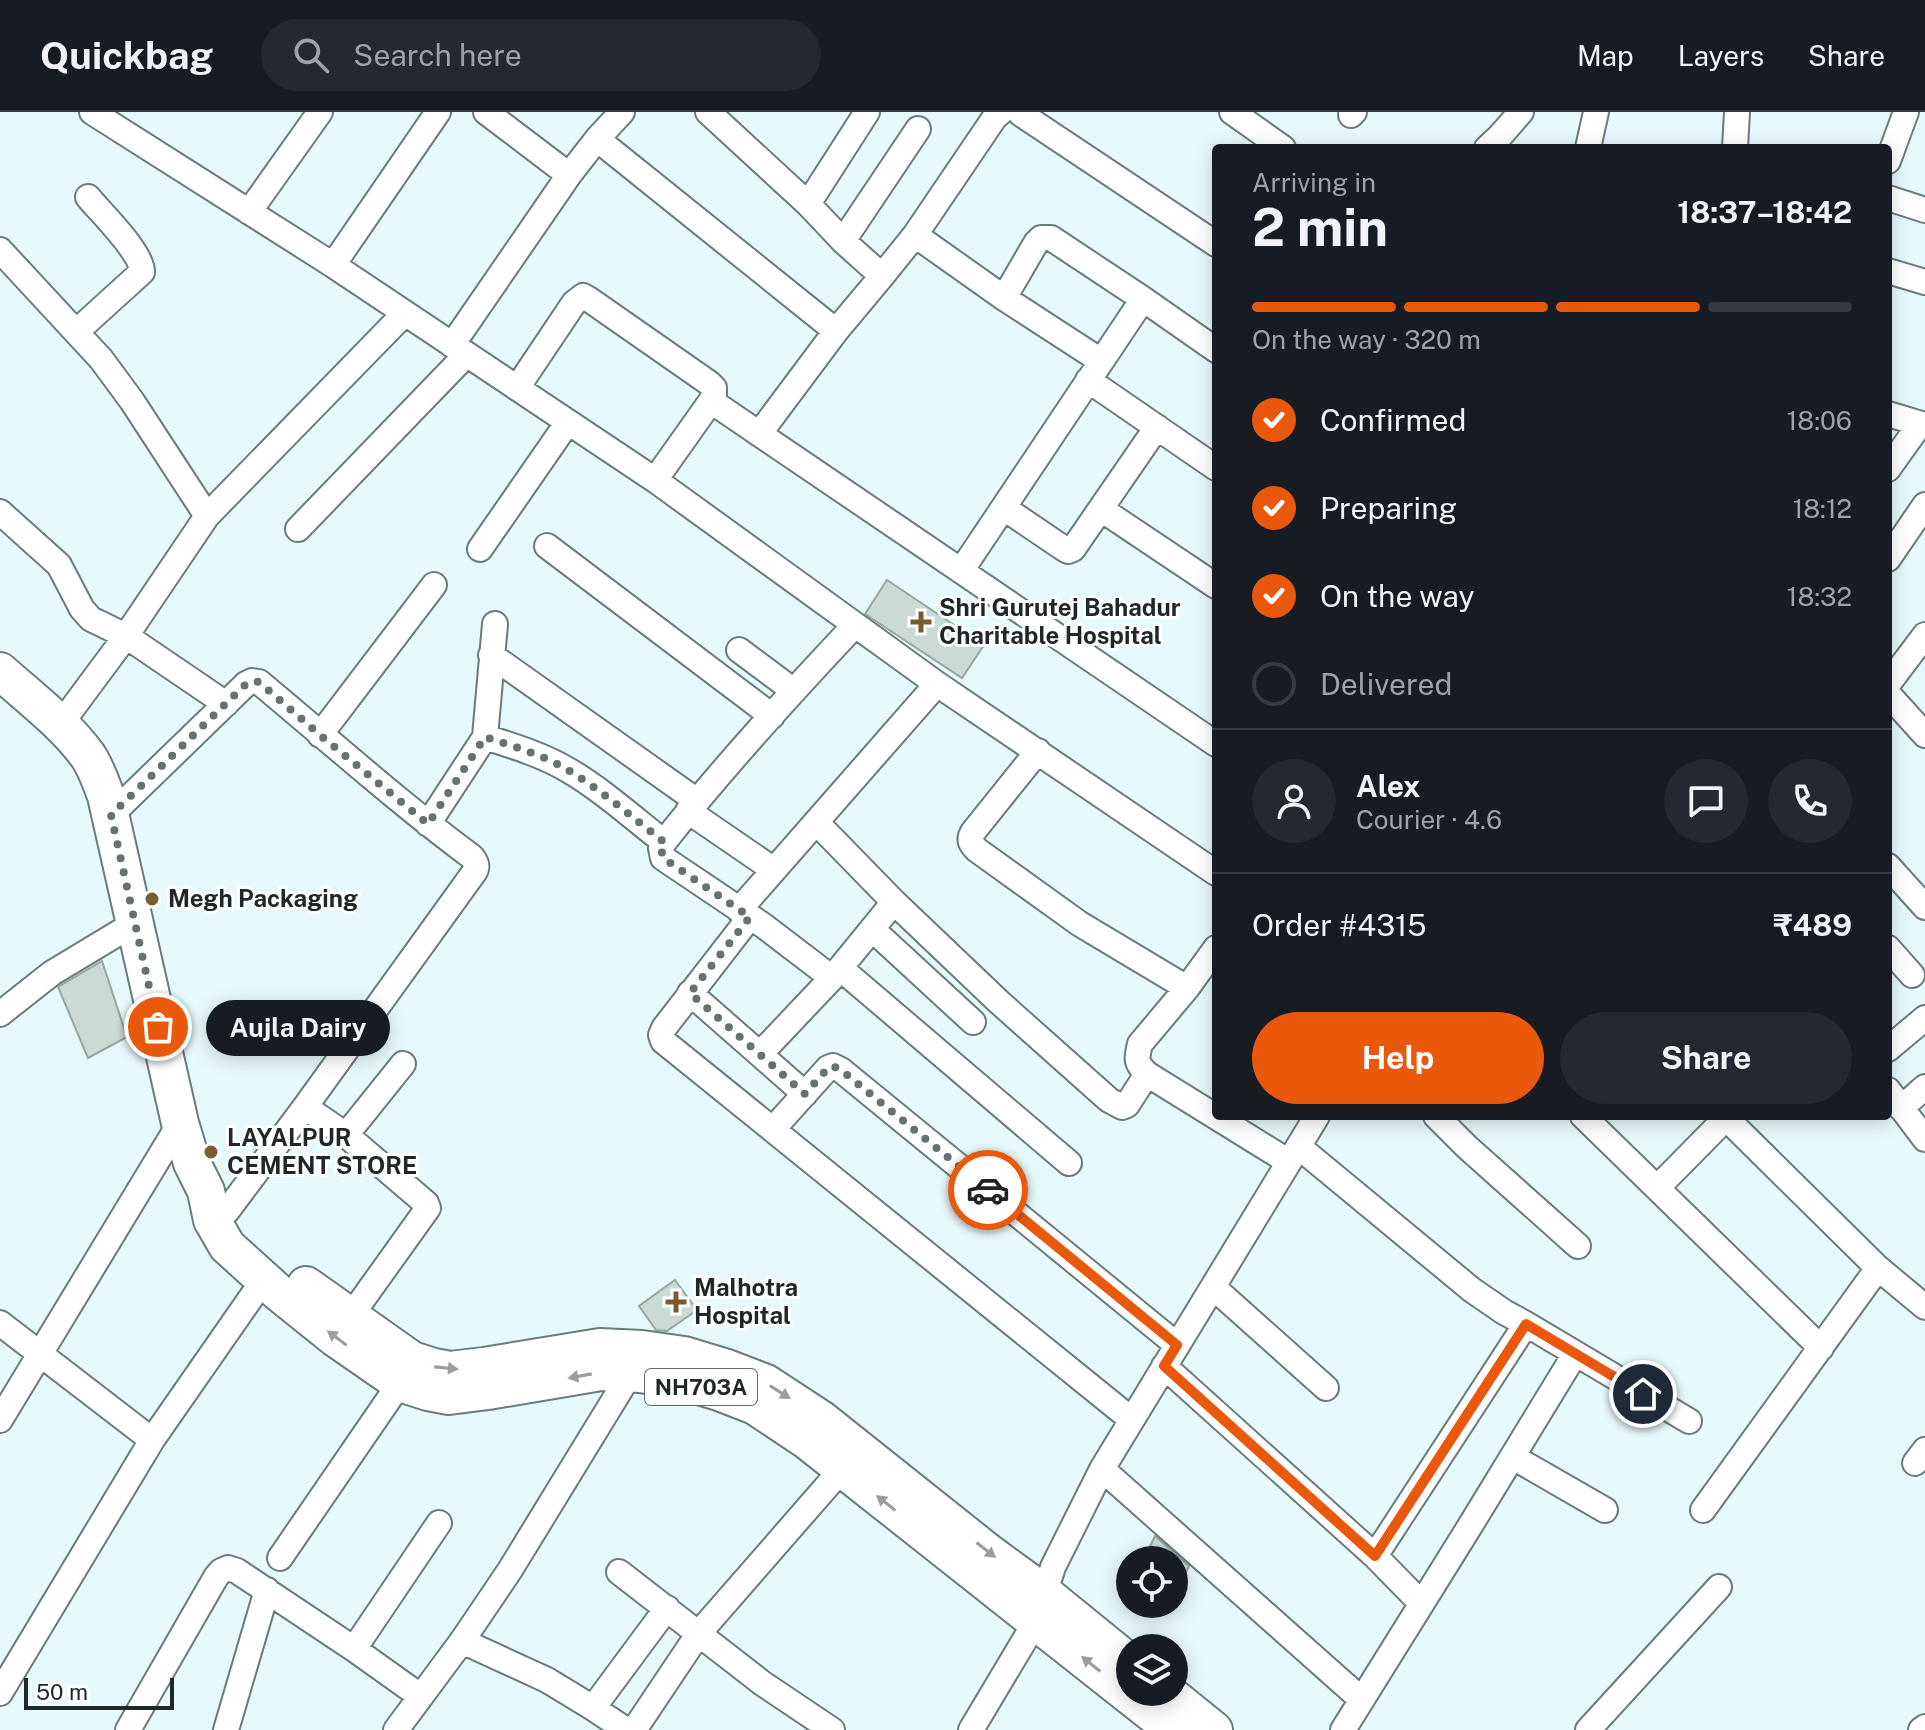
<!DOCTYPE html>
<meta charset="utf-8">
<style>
body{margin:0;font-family:"Public Sans",sans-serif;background:#242831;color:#f1f3f6;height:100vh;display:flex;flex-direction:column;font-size:30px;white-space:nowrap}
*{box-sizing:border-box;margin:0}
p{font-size:26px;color:#9ea1a6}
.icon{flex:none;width:44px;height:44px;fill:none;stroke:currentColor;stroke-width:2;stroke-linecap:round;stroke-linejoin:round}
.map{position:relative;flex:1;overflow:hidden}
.sheet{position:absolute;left:1212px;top:32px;width:680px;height:976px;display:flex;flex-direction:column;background:#171b24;border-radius:8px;box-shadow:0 4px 20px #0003}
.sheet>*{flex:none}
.controls{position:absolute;left:1116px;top:1434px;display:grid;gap:16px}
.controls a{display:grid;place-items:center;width:72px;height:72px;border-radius:50%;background:#171b24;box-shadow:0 4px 20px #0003;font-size:40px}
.scale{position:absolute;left:24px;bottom:20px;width:150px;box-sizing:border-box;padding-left:8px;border:4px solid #202727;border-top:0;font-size:22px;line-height:28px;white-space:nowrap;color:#202727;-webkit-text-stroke:6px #fff;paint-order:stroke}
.pin{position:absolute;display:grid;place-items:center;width:68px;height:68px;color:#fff;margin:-34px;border:4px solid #fff;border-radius:50%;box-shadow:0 2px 8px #0007}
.courier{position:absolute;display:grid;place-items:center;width:80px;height:80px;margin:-40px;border:6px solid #ea580c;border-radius:50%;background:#fff;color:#222;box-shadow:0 2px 10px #0007}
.bubble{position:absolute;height:56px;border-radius:28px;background:#171b24;box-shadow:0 4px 20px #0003;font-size:26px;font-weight:700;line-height:56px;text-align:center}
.head em{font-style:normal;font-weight:700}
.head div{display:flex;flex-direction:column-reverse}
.head{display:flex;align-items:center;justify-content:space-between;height:136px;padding:0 40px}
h1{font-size:52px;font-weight:700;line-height:60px}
.bar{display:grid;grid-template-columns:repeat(4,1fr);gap:12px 8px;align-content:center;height:96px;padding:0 40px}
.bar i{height:10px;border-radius:6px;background:#363941}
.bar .current{background:#ea580c}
.bar p{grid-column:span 4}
.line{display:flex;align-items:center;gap:20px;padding:0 40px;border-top:2px solid #363941}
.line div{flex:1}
.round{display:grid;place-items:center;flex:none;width:84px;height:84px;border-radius:42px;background:#242831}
ol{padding:0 40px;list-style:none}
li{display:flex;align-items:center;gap:24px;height:88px}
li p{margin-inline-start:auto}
li .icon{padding:8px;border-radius:50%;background:#ea580c;color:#fff;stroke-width:4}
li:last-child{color:#9ea1a6}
li i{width:44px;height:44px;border:4px solid #363941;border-radius:50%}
.primary-button{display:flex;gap:16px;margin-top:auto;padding:16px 40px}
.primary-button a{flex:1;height:92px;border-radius:48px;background:#ea580c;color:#fff;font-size:32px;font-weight:700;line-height:92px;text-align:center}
.primary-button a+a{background:#242831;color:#f1f3f6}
header{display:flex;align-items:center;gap:48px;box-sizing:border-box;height:112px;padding:0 40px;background:#171b24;border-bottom:2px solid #363941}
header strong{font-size:38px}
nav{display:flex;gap:44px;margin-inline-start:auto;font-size:28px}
.search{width:560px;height:72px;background:#242831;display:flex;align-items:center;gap:20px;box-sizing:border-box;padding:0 28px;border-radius:44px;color:#9ea1a6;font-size:30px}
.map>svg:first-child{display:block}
</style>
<header>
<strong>Quickbag</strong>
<div class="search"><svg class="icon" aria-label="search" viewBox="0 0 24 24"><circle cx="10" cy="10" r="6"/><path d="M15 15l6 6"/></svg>Search here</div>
<nav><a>Map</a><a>Layers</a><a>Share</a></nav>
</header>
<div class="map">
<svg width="1925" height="1618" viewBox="0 0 1925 1618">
<rect width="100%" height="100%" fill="#e7fafb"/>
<path fill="#cadbd6" stroke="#96a6a1" stroke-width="2" d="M887 468 984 533 962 566 865 502Z
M102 849 127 925 88 946 58 875Z
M675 1168 697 1198 667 1219 656 1218 639 1194Z
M1155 1424 1189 1454 1174 1488V1448H1143Z"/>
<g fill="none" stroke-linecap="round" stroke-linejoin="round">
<g stroke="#6a7b7c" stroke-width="28">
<path id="minor" d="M92 0 333 153 655 368 937 572 1216 761
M486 0 569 63
M708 0 808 92 843 129 882 164 915 123 995 5 1001 0
M1232 0 1283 36
M1021 2 1216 132
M1351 3 1354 0
M597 27 836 219 759 322
M1487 36 1500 24 1521 0
M1588 36 1596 0
M1735 36 1737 0
M1888 49 1906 0
M1888 86 1925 98
M808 92 867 0
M249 100 320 0
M915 123 1004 186 1101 249
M843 129 918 17
M0 138 101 247 132 289 207 404
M333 153 438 0
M1888 159 1925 170
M1004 186 1036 131 1041 126H1051L1143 187 1216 238
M77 219 142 160C142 140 102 102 88 85
M836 219 882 164
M452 233 569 63 597 27 622 0
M1088 268 1216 356
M517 276 574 191 583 184 590 188 709 271 714 276V283L711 289 655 368
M711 289 1216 632
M1888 302 1925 313
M1888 357 1920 312
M1004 396 1063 436 1068 439 1073 437 1157 315
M1101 397 1216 474
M0 400 59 453 82 497 91 507 126 524 226 592
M298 417 466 243
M547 434 772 604
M480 437 568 310
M1888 447 1925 393
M961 459 1143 187
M495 512 485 625C513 634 543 643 568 658 601 677 633 706 664 730L661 736 663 746 764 814 832 866
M739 538 794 579
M491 543 697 689
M1888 572 1925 523
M1888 582 1925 623
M60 613 126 524 207 404 405 201
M320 623 434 473
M1038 639 973 720C968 728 971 732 977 738L1080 812 1187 876
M688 699 774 758
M111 703 246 572 252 569 259 570C330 629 398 690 472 745 477 751 478 756 473 762L305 995 227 1099
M817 711 894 790 999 890 1109 988 1122 995 1127 993 1147 962
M428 712 485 625
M664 730C724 654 789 583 855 513
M1888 754 1925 795
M739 798 937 572
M750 805 664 916 661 923 663 929 1132 1308
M872 817 973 910
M1216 836 1187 876 1140 932C1136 948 1136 951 1147 962L1289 1050
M1888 836 1912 863
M840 856 1069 1051
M690 881 805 982
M0 902 52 861 135 811
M1888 937 1925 906
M760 942 832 866 894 790
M1888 978 1925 1027
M305 995 346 1023 421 1087 426 1091 428 1096 350 1205
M1901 996 1925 975
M1436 1004 1467 1035 1578 1134
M1583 1004 1821 1236
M1724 1004 1878 1156 1925 1195
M773 1017 828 956 833 954 841 958 1177 1233
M346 1023 403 952
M1299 1035 1472 1178 1504 1200 1526 1212 1689 1309
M1658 1075 1726 1006
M1213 1175 1326 1276
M0 1211 152 1328
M1164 1254 1375 1444 1421 1491
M0 1308 180 1011
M1513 1345 1605 1398
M1915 1351 1925 1338
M1102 1357 1362 1588
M1703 1398 1878 1156
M1375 1444 1526 1212
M280 1446 400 1271
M619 1460 762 1571 832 1618
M462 1529 547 1568 593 1596 626 1618
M354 1537 439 1411
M0 1581 152 1328 264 1167
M593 1596 667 1496
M128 1618 216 1465 221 1459 228 1456 237 1459 354 1537 420 1584
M226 1618 267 1478
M396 1618 462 1529 510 1458 630 1262
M634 1618 699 1521 842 1357
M971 1618 1036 1509 1053 1455 1102 1357 1317 1004
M1343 1618 1470 1414 1575 1242
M1588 1618 1719 1475
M1921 1618 1925 1615"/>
</g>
<g stroke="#6a7b7c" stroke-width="40">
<path id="highway" d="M0 559C30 586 64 611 88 644 96 656 101 670 106 684L180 1011 192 1051 206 1079 212 1108 227 1134 279 1181 335 1226 400 1271 428 1280 449 1284 488 1279 601 1260 640 1262 679 1268 719 1280 755 1294 806 1328 1173 1618
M306 1173 412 1248 434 1255 450 1258 484 1254 600 1235 642 1237 684 1243 727 1256 766 1271 821 1307 988 1440 1044 1481 1130 1551
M1167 1580 1214 1618"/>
</g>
<use href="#minor" stroke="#fff" stroke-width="24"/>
<use href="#highway" stroke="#fff" stroke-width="36"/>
</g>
<defs><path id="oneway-solid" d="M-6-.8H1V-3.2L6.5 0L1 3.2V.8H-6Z" transform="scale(2)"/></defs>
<g fill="#9b9e9e">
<use href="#oneway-solid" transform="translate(337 1226) rotate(-143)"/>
<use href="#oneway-solid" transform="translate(446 1256) rotate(5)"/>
<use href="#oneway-solid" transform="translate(580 1264) rotate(170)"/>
<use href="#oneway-solid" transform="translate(780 1280) rotate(32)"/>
<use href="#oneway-solid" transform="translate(886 1391) rotate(-142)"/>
<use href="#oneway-solid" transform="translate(986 1438) rotate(38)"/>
<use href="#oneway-solid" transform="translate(1091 1552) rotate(-141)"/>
</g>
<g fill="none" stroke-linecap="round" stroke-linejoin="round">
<path stroke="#667171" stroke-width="8" stroke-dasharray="0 14.4" d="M158 915 111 703 246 572 252 569 259 570 320 623 428 712 485 625C513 634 543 643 568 658 600 677 633 706 664 730L661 736 663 746 750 805 690 881 805 982 828 956 833 954 841 958 988 1078"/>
<path stroke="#ea580c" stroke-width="10" d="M988 1078 1177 1233 1164 1254 1375 1444 1526 1212 1643 1282"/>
</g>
<g fill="#7a5a30" stroke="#fff" stroke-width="3">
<path d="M917 498h8v8h8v8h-8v8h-8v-8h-8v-8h8z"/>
<circle cx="152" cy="787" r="8"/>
<circle cx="211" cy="1040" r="8"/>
<path d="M672 1178h8v8h8v8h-8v8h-8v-8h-8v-8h8z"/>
</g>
<g text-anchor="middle" stroke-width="6" stroke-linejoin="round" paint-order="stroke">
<rect fill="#fff" stroke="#636868" stroke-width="2" x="645" y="1257" width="112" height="36" rx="6"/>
<g font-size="22" font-weight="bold" fill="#202727">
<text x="701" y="1283">NH703A</text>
</g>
<g font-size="24" font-weight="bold" fill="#202727" stroke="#fff" text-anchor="start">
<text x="939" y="504">Shri Gurutej Bahadur<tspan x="939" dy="28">Charitable Hospital</tspan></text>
<text x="168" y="795">Megh Packaging</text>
<text x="227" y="1034">LAYALPUR<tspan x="227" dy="28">CEMENT STORE</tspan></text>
<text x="694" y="1184">Malhotra<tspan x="694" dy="28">Hospital</tspan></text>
</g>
</g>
</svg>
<div class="controls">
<a><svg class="icon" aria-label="locate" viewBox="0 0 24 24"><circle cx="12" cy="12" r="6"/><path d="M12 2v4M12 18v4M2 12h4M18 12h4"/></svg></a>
<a><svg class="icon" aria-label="layers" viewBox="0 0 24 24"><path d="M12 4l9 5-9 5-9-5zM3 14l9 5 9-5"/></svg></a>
</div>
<div class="scale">50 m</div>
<div class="pin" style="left:158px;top:915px;background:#ea580c"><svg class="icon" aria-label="bag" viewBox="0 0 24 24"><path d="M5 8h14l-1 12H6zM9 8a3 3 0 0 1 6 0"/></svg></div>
<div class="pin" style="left:1643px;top:1282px;background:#1f2937"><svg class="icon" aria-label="home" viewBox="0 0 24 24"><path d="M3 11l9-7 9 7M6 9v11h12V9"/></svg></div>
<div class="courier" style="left:988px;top:1078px"><svg class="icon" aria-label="car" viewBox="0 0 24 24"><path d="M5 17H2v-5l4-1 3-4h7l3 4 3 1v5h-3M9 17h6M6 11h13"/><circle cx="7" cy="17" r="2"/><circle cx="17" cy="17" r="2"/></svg></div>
<div class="bubble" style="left:206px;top:888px;width:184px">Aujla Dairy</div>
<section class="sheet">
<div class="head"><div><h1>2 min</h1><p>Arriving in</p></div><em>18:37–18:42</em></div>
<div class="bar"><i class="current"></i><i class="current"></i><i class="current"></i><i></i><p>On the way · 320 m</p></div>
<ol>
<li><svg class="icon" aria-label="check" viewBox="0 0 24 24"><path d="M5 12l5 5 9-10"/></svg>Confirmed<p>18:06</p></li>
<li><svg class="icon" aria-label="check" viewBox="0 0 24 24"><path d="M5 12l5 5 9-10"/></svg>Preparing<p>18:12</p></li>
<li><svg class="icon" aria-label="check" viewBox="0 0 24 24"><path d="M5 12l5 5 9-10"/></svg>On the way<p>18:32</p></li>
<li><i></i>Delivered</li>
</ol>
<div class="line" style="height:144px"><a class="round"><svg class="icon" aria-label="person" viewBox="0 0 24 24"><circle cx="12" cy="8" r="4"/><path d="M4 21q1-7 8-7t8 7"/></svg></a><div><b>Alex</b><p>Courier · 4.6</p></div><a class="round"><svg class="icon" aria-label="chat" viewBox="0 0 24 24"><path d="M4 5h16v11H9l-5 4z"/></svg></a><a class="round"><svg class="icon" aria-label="phone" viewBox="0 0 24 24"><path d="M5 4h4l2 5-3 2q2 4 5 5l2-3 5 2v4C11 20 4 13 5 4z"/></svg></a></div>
<div class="line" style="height:104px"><div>Order #4315</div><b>₹489</b></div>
<div class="primary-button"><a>Help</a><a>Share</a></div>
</section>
</div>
